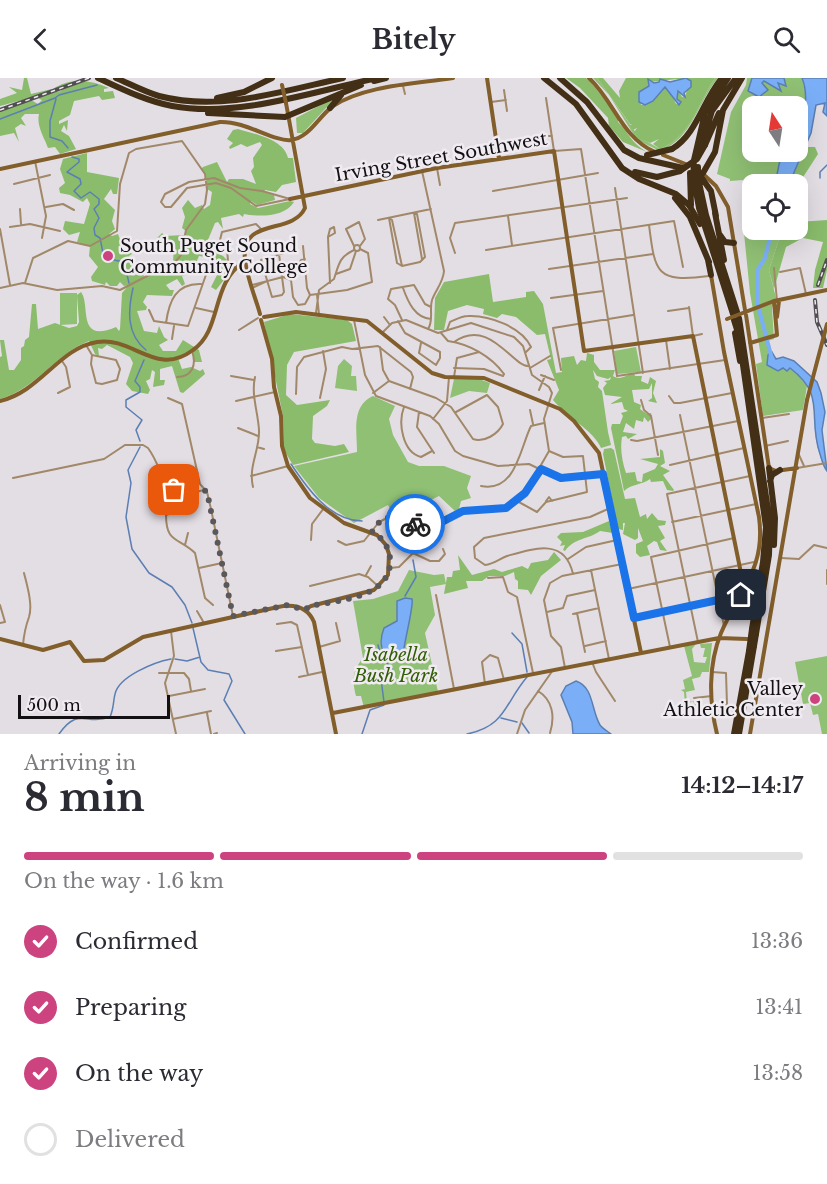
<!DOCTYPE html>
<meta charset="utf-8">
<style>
body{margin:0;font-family:"Libre Baskerville",serif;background:#f7f7f7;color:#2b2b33;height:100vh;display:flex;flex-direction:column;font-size:22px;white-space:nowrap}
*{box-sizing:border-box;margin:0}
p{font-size:20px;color:#7c7c81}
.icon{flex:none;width:33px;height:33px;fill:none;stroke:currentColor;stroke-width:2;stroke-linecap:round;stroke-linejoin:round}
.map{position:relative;height:656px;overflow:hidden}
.sheet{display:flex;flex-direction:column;background:#fff;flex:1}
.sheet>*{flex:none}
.needle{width:39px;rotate:348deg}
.fabs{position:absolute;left:742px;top:18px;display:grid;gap:12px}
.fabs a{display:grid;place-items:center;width:66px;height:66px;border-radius:12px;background:#fff;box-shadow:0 6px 24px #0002;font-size:30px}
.scale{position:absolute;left:18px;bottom:15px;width:152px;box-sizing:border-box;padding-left:6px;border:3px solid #121012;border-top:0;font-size:16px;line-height:21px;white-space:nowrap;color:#121012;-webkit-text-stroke:4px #f0ebf1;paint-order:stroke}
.pin{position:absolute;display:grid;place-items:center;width:51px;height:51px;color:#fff;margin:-26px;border-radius:12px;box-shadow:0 3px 9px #0006}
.courier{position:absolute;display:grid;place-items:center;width:60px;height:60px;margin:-30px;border:4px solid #1a73e8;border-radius:50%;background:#fff;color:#222;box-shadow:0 2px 8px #0007}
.head em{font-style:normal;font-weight:700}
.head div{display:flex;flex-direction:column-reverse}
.head{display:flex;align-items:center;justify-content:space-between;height:102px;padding:0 24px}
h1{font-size:39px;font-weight:700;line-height:45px}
.bar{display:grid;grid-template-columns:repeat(4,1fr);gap:9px 6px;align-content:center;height:72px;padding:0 24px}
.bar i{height:8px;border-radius:4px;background:#e1e1e2}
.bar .on{background:#cc437f}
.bar p{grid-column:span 4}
ol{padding:0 24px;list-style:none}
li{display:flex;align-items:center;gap:18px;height:66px}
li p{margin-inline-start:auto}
li .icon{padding:6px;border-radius:50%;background:#cc437f;color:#fff;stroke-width:4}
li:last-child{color:#7c7c81}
li i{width:33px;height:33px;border:3px solid #e1e1e2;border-radius:50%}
header{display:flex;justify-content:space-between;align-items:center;height:78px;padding:0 24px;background:#fff;font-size:27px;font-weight:700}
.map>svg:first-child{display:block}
</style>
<header><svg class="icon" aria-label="back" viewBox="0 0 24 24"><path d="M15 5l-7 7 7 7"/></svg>Bitely<svg class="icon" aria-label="search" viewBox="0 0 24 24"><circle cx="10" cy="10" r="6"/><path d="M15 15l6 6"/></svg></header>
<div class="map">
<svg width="827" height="656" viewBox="0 0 827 656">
<rect width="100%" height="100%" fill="#e3dee4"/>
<path fill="#90c074" d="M593 0H597L639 59 660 71C691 59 698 25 715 0H718C697 25 693 60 660 73L637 62 609 17Z
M747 0H752L749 10 755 17 764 3 781 12 778 5 785 7 784 0H802L807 21 798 57V28H753V74H789L780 83 776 100 753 104V128L746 144 743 102 730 103V101L717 96 731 34 746 7Z
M336 19 303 55H297L296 40Z
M753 133V152H782L769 192 776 220 772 230 774 261 767 263C770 280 775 278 789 286 796 290 802 297 808 302L803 332 763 338 756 286 762 284 750 215 744 155Z
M60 215H77V246L60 247Z
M636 269 641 294 617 296 614 273Z
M344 281 352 288 351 298H356L357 313 335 310 338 288Z
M454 301H479L490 305 487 315 469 313 450 320Z
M373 318 395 328 389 341 393 357 408 384 419 388H444L471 398 467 410 471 420 461 423 459 431 455 433 439 418 427 424 408 421 401 434 410 439 409 442 393 437 388 427 354 445 319 420 294 388 357 374C357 353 351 328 373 318Z
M409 492 434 497 444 496 446 506 430 509 435 537 425 555 438 614 364 630 361 618H356C352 603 352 593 363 580L353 523 373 521 398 513Z
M712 565 709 594H702L700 599 692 601 695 612 686 614 687 624 694 623 695 626 700 625 701 629 687 631 695 627 693 623 685 627 684 614 681 612 685 611 683 602 692 598 684 568 696 566 692 571 694 584 705 585 707 579H703L705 570H701L700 566Z
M827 578V656H822L818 636 813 637 810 625 803 626 795 584Z"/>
<path fill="#8abc6c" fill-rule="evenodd" d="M24 0H27L31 16 52 11 51 15 61 13 62 10 53 11C69 0 89 1 109 10L104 11V14L113 13 115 20 102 22 99 18 74 23 70 37 59 43V46L68 42 67 53 64 47 61 53 69 58 76 71 60 76 55 69 48 70C45 61 36 48 39 36H25L21 40 26 48 21 46 15 50 19 64 14 55 0 58V32C11 30 21 24 31 22L38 26 42 22 39 21 41 17 0 28V21L17 15 9 9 22 12Z
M566 0H586L590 3 619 40 618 44C629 55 631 65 647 74L623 64 609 48 608 40 580 10Z
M597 0H603L620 20 619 13 626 0H715C698 25 691 59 660 71L653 66 659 61 650 65 639 60 634 54 637 50 633 52 630 47 632 46H630ZM677 1 691 3 685 18 682 19 679 13 677 14 678 25 676 26 670 12 665 8 651 24 641 27 640 20 646 9 650 8 649 14 656 8H649L650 4Z
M238 51C254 56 284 61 288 80H293L296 104 282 107 276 114 265 112 264 114 274 117 275 122 257 127 251 123 250 126 258 130 290 123 294 124C285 139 260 139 244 136L243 139 239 136 221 140 223 151 218 144 215 145 205 169 223 178 234 189 216 212 211 209 217 197 214 194 219 193 220 186 213 179 209 182 207 179 199 178 191 196 182 198 185 206 182 208 177 201 166 207 170 212H174L172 218 147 217 143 224 147 229 146 232 137 233 144 253 157 255 159 248 164 259 168 262 159 267 163 273H176L183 262 199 272 202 284H194L192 274 178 280 182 291 191 289 200 293 203 291 205 296 183 315 180 314 172 288 160 291V302H165L164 307 153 309 155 294 152 292 150 301 146 303 150 312 148 316 132 313 126 306 133 285 130 279 107 267 102 271 98 270 99 278 95 276 89 263C55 276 36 311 0 321V279L2 278 0 262H4L9 292H14L21 282V270L24 268 25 262 29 259 32 226H36L38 251 55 245 69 250 77 248 79 244 77 217 81 214C91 227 76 266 116 249L119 253 120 251 122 215 129 207 124 208 120 204 117 208H110L106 204 105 207 92 203 91 199 98 189 89 178 90 168 77 164 80 154 69 157 63 151 65 143 84 146 90 126 87 120 83 124 70 117 60 115 59 110 65 105 60 91 63 81 87 75V94L119 100 117 116H113L111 111 104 121 115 132 112 143 115 151 109 156 112 158 118 156 121 164 132 176 129 178 133 191 138 196 143 195 144 199 173 185 174 167 167 168 168 161 162 164 157 160 162 155 165 158 184 157 186 153 182 150 185 139 182 130 188 122 195 130 202 127 204 131 210 127 212 114 207 111 206 98 201 91 203 89 217 84 227 104 229 101H243L256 106 251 93 254 89 253 80 262 67 260 64 247 69 241 66 230 71 229 69 233 65 227 61 233 52Z
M806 69H815L818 76 798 107 789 106Z
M827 142V192L823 210H813L815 192 823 164 803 160 786 169 774 211 769 192 782 152H798V144Z
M489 196 493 224 526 219V214L534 213 543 226 556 295 562 294 561 280 574 278 577 287 581 282 586 283 587 275 594 277V284L600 292H615L613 298C621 303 625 297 634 295L635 298H642L641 303 648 306 650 299 656 303 653 315 657 325 648 323 652 320V305L649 311 632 312 634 324 641 327 640 331 647 336 651 335 652 340 648 344 644 339 643 344 636 342 634 351 626 345 623 354 637 356 628 361 626 358 622 359C620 371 622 383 626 395L635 394 637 403 642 404 643 396 655 391 658 386 640 381 660 379V371L663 373 665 385 660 388 670 393 663 397 674 412 673 413 667 412 663 403 651 404 650 401C642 407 631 406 624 413L611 350 612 346H620L623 338 621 335 628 333 624 331 622 324 610 326 622 319 605 317 603 310 607 305 604 303 610 302 611 299 608 301 597 298 593 292 595 301 599 304 598 309 602 313 608 354 611 367 601 370C595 354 565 337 553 322L559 312 547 282 551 281 545 256 537 257 516 239 502 236 497 240 483 236 484 231 467 227 448 233 444 252H434L435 220 444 204Z
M290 236 347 242 352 246 356 263 294 274 287 287 286 317 297 327 330 322 327 328 313 338 312 361 315 365 335 368 344 366 349 374 293 387 284 372 283 338 264 244Z
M611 370 614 372 625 421 635 420 640 439 646 436 647 441 652 435 658 442 666 443 665 447 658 448 665 460 660 463 667 473 660 472 657 464 654 463 647 468 650 477 640 479 636 475V466L643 463 638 450V460L635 462 623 456 625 445H623V452L618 451 603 376 604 371Z
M609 443 613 455 600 453C588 462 575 459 565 473L563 472 565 467 560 468 562 464 557 459 561 455 583 454Z
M554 474 561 482 541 498 531 517 528 512 518 511V503L515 501 514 494 505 498H489L482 503H466L468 510 444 516 447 499H452L453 493 460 492 458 477 472 497 494 491 502 494 522 488 528 491 531 485 548 482Z"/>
<path fill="#7aaff8" stroke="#5b7fb3" stroke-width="1.5" d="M686 0 691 3V9L684 15 685 19 678 13 677 21 681 24 679 27 665 9 653 23 645 27 639 24V14L649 8 648 1 654 5 659 4 660 1 670 4Z
M752 0H784L786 8 778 5 781 13 764 3 762 5 768 12 759 19 748 13Z
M802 0H827V38L823 34 825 25 816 27 811 55 789 106H775L780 82 789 74H798C798 49 812 24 802 0Z
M772 274 776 281 783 279 794 283 817 304 821 315 825 334 822 352 827 393C823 388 822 382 820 376 807 338 827 318 790 290L787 293 783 290 778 293 767 287 768 277Z
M405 520 412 521C414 528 404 564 403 577L393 583C380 576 379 563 384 550L397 543V523Z
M576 603C594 609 591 632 600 647 602 650 607 653 611 656H573L572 644 561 617 566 608Z"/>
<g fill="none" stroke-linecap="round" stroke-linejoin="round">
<path stroke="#5b7fb3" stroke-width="1.5" d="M56 21 50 43V59L62 63 68 70
M0 41 55 20 59 17 97 7
M72 79 79 81V84L67 94 80 101 81 106 74 113 81 120 90 114 99 121V126L94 131 99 140 94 150 95 157 100 160 104 180 124 184 129 205
M820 100V94L827 87
M133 210C128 232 126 256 146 272
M140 363 136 352 142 342 126 329V322L140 314V309L135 303 144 282
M140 369 128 392 131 405 126 439 132 471 149 495 172 509 185 527 192 545
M291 386C307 410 330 443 362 443
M400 459 404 460 409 472
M405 518 416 499 413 482
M193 550 201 584 208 592 229 596 232 603 224 622 245 656
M512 555 522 566 527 594
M378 567 381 578 392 591 381 601 384 624
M175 581 187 583 200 579
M501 640 517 644
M522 645 529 655
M59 656C79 628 86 648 110 639 114 630 113 624 115 616 119 598 155 584 171 581
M362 656 370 632 384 627
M467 656C506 648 504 626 527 599"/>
<path stroke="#7aaff8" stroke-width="4" d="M771 277 757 224V193L765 180 772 152"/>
<path stroke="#a18868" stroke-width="2" d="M403 8 405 16
M504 12 507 33
M546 20 554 73 581 71 617 298 725 282
M491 24 506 22
M538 58H552
M35 83 46 138 42 160
M437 90 440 107
M422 93 444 193C443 205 436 211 432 222 429 232 434 242 428 251
M214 100 240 110 262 113 290 121 256 128 231 110 216 105 187 110 171 129H165L161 124 165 116 189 104Z
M14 106 50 97
M615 110 643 295
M493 113 598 95
M46 129 63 126 74 132
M20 131 21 146
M414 135 422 181
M508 138 512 167
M389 140 392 142 402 188 397 185Z
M378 142 431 131
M649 147C655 195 656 205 709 198
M10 149 30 146 60 153
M0 151 10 207
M328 159 330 151 334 149 335 155 328 159 330 205
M354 170a3 3 0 1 1 6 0a3 3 0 1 1-6 0Z
M303 168 307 210 310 217 347 212 372 204 368 175 360 171
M354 168 346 151 359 144 365 161 360 168
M486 172 674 143 683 189
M455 175 450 160 455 145 627 120
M279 176 284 214 282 217 272 219 261 182 291 173
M402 188 420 184 425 179 417 136 414 135
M774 190 777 223
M236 191 228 183 227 171 220 162 222 154 256 146 261 151
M549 191 653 176
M780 194 800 190 806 216
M336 196 350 191 356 173
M291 202 293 219 298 227 305 226 310 217
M291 202 301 182 305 181
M252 207 283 199 291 202
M0 210 23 205 57 212 102 208 120 212 176 183 181 177 186 152 205 126 207 112 205 96 182 63 136 71 129 75 120 106 117 153 90 168 68 163 33 180 25 205
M252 210 267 203
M403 210C408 224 415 240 431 241
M317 217 319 236
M551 220 603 213
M689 229 693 258 702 256
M196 230 214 234
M149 232 154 243 188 248 208 191
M668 233 689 230
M316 235 319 212 334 201C339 186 339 179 354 172
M384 239 390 247
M354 242 365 297 376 318 430 338 439 346 455 373 463 378 498 388 529 386 558 400 603 396
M402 242 395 227 388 221 391 211 414 207 425 226 431 229
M398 243 405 255 440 274V280L436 287 419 275 421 265
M166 245C169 223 176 205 201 206
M239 252 258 240
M447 252 450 244C455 242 461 238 468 238 489 237 522 249 531 269L526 274
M441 255 448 263C469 266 491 278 504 296
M172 261 174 248
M666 262 670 291
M454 264C490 239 512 289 529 288
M86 267 92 277 116 282 120 291 117 302 102 306 96 305 91 286 92 277
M380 269 383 292 389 303 436 320 451 329 473 361C484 365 498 356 503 346L498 329 487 317 456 334
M454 290 484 291 503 298 504 296
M530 290 550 278
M561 292 553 250 633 237
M541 297 554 302
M231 298 254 302
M177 299C192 299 197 287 192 273
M454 299 457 280 479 274
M539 312 545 298
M58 315 70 309 66 289 62 283
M373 315 389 303
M296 316 297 289 304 279 342 269 352 271 378 268 411 294 413 299 410 311
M669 318 674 325H680L732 315
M168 320 182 326 200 406 207 414 211 431 233 538
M320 320 326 291 323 273
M641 322 644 332 651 338 658 377
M236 323 275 314
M404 329C398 344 402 374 421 379L432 373
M530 332 533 346
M419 334 417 349 434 375
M680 337 724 548
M762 340 789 336
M433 341 447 323 449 299
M238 350 258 358
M631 362 637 363 738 343
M765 368 788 363
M257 369 264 371
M799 377 804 388
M670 387 744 370
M797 390 827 385
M251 398 288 388
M13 400 104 381 125 367H143L148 370C167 396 159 424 204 412
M481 408C516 415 520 370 531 348L544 345
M253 409C248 388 260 372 259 352 258 334 251 317 255 299
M188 416V429L166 437C166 466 179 459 195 475L205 520 213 527
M517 423 537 434 546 424 587 414 583 378 563 379 549 373
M546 423 549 419 552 423
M672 444 756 426
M413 446 415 430
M311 462 312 446 324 430
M338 463 346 467 364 463 379 444 389 439 429 449 463 433 506 430 525 415 549 373 544 341 552 315 549 309 532 297 523 268 514 259 471 245 438 255 406 242 392 245 383 254
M185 467 188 455
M781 480 799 481 814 467 827 470
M568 481 586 469 617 462
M199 490 222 485
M390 490 399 489 413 475 430 483H439L445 476 443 471
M591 492 609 581
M827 492V506
M573 496C565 460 535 470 507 478 499 481 494 486 485 487L475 480 474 469 484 460 590 439 610 430
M366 497 371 488
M488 500 503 499 508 514 517 519 533 595
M310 508 359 496 368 499 379 509
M628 511 754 484
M436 517 454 611
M0 527 5 544 0 545
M197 533 204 545
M547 534 563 530 567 518 595 512
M577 535 585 574
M573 536 599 530
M635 539 741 517
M277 546 291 544 297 547 308 597
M171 553 174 578 165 605 176 656
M698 564 667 416 750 398
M23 567C24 555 25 550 29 539 33 527 27 507 24 495
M585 568 606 563
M319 569 340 563 336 545
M670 569 651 479 734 460
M276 573 302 569
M592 584 596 594 615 623
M565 590 561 569 551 558 544 522 550 505 562 498 622 486
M159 595H184L189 601 191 613
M299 599 322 594
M485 606 482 584 490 577 498 580 504 602
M538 613C553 622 555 639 550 655
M169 618 205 611
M694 620 712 618
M692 634 727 627 726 595 712 594
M207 635 211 656
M173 641 211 633
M214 656 217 655
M517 656 525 632 553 592"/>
<path stroke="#825e2b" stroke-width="4" d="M487 0 499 81
M589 0C614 23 622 60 655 74
M663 77 688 87
M0 91 220 44C246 43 274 64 291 62 309 60 319 38 333 28 366 7 415 6 453 0
M702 95 716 108 728 129 745 232
M290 121 437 90 554 73 584 273 693 258 744 510
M711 197 724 274 759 439C766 491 739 512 721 555 708 587 709 624 717 656
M260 236C255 218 247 200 245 182 240 138 292 158 305 130L286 25
M746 237 769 390 776 393 797 390
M264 239 296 234 367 243 432 295 445 299 484 300 560 331 574 343 599 375 641 575
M777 239 779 223
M261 242 272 281 274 309 281 338 282 368 288 388 310 420 344 445 377 457 386 467 389 476 388 497 374 512 311 528 304 532
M750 265 777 257 774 223 827 212
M0 323C40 314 59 270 97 264 133 258 156 300 193 272 223 251 210 205 245 183
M0 561 43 572 70 564 84 583 104 582 143 559 278 529C293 526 307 528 314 544L336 656
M333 635 719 560 747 561
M750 656 807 322"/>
<path stroke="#422f15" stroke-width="6" d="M98 0C122 11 146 23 172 28 237 40 312 14 377 0
M116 0C130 6 145 14 159 18 220 34 283 13 343 0
M544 0 576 26 622 90 639 101 676 116 689 127
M560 0 587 24 624 72 639 80 683 90
M374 3 386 0
M217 20 244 14 272 0
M330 30 341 17
M208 35 285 39 361 7
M705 67 719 35
M672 71C697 56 703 22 722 0
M699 76 712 33 736 0
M694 82 705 35 728 0
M635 94 657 99 680 93
M690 95 691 127
M703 95 715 74 723 32 742 0
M693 97 699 130 733 236
M701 99 711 113 716 138
M698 100 706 137 737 234
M675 120 690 139 709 184
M715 135 724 182
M720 157 725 164 734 165
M708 182 711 197
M739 240 770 445 769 477 756 556
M734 242 739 258
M735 255 740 283
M742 280 766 449 763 484 752 551
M769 390 775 440 774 467
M770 403 772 397 780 392
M734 656 749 573
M739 656 754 568"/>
<g stroke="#514e51" stroke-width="4">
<path id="rail" d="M0 32 89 0
M818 207 827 182
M815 222 817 244 827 267"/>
</g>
<use href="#rail" stroke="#f0ebf1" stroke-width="1.5" stroke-dasharray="4.5" stroke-linecap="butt"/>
<path stroke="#825e2b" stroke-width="4" d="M282 7 286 25
M727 241 774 223
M807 322 827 246"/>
<path stroke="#422f15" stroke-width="6" d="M647 77 672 71
M698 89V100
M680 93 697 81 705 67
M693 97 694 87
M689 127 700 146
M754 568 756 556
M749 573 752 551"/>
</g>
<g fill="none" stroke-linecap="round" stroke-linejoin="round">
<path stroke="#5b585c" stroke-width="6" stroke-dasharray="0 10.8" d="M174 412 187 416 204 412 207 414 233 538 288 527 304 532 311 528C339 522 393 520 390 480 388 468 383 460 372 454 385 432 395 440 415 446"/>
<path stroke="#1a73e8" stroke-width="8" d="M415 446 434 448 463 433 506 430 525 415 541 391 561 400 603 396 634 540 741 517"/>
</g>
<g fill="#cc437f" stroke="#f0ebf1" stroke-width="2">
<circle cx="108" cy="178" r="6"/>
<circle cx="815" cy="621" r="6"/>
</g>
<g text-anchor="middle" stroke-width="5" stroke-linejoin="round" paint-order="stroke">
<g font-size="18" fill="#121012" stroke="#f0ebf1">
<text transform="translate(441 79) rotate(-10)" y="6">Irving Street Southwest</text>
</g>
<g font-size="18" fill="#121012" stroke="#f0ebf1" text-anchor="start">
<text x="120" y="174">South Puget Sound<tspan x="120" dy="21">Community College</tspan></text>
<text x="803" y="617" text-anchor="end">Valley<tspan x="803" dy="21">Athletic Center</tspan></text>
</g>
<g font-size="18" font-style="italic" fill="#315d05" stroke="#f0ebf1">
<text x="396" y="583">Isabella<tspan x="396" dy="21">Bush Park</tspan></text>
</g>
</g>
</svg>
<div class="fabs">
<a><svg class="needle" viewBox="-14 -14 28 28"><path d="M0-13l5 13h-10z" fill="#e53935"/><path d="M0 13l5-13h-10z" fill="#7c7c81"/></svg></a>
<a><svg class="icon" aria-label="locate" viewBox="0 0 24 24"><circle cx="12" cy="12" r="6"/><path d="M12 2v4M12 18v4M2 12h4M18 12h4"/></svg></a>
</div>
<div class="scale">500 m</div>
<div class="pin" style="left:174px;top:412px;background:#ea580c"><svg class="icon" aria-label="bag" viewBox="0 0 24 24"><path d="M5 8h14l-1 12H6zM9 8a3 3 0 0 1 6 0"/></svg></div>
<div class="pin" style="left:741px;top:517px;background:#1f2937"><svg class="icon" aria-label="home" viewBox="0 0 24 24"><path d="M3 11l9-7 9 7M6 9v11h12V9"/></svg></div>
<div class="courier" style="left:415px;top:446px"><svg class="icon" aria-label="bike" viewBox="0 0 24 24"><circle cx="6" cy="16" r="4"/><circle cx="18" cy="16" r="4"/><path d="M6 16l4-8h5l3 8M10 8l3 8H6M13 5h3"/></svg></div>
</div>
<section class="sheet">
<div class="head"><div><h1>8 min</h1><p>Arriving in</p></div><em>14:12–14:17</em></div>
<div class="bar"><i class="on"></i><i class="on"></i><i class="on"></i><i></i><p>On the way · 1.6 km</p></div>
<ol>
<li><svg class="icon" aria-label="check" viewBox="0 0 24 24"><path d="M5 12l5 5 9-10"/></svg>Confirmed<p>13:36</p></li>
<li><svg class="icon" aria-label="check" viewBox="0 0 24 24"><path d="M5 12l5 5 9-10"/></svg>Preparing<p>13:41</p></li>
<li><svg class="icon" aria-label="check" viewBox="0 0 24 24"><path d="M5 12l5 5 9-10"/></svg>On the way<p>13:58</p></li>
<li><i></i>Delivered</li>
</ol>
</section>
